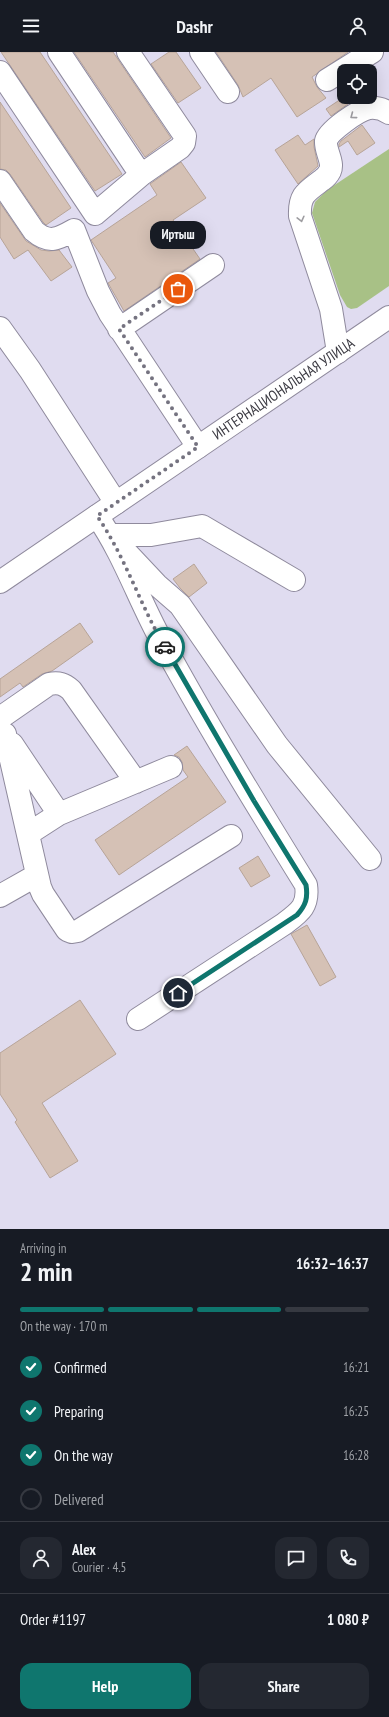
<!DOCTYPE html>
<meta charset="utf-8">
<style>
body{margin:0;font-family:"PT Sans Narrow",sans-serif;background:#242831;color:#f1f3f6;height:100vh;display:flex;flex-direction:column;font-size:15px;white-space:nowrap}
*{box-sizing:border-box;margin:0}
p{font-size:13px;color:#9ea1a6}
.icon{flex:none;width:22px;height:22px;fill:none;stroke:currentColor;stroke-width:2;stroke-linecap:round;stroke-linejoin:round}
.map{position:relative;height:1177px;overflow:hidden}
.drawer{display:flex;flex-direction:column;background:#171b24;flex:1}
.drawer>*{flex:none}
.buttons{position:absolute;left:337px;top:12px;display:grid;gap:8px}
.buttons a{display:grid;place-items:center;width:40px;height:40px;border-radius:8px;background:#171b24;box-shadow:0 4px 16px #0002;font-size:20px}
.pin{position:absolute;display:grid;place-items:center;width:34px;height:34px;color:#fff;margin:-17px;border:2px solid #fff;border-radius:50%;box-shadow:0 1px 4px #0007}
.courier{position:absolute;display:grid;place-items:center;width:40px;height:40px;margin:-20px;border:3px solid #0f766e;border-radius:50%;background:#fff;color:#222;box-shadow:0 1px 5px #0007}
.bubble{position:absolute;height:28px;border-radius:12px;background:#171b24;box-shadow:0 4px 16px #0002;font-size:13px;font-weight:700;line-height:28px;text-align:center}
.summary em{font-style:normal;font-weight:700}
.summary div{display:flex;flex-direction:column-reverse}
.summary{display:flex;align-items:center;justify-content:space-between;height:68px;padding:0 20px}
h1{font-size:26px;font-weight:700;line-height:30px}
.bar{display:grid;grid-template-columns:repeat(4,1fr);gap:6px 4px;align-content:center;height:48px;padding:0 20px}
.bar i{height:5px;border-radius:3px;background:#363941}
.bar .active{background:#0f766e}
.bar p{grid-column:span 4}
.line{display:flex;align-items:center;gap:10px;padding:0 20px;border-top:1px solid #363941}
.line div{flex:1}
.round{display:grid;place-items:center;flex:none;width:42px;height:42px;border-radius:12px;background:#242831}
ol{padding:0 20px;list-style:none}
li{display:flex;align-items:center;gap:12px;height:44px}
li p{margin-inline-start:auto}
li .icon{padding:4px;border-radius:50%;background:#0f766e;color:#fff;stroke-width:4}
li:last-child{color:#9ea1a6}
li i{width:22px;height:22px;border:2px solid #363941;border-radius:50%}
.action{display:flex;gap:8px;margin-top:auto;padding:8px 20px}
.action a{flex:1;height:46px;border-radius:12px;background:#0f766e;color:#fff;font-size:16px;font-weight:700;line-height:46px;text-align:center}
.action a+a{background:#242831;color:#f1f3f6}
header{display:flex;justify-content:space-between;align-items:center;height:52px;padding:0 20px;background:#171b24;font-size:18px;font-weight:700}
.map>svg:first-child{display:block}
</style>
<header><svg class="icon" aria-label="menu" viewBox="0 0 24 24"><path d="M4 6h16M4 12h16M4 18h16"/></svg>Dashr<svg class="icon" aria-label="person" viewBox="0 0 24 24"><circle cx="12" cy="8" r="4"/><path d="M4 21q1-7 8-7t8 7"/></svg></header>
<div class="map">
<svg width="389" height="1177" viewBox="0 0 389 1177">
<rect width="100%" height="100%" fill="#e0dcf0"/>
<path fill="#a8c186" d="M389 97V234L357 256 351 257 347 255 340 243 312 161 315 150 327 138Z"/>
<path fill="#d5c1b5" stroke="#b7a498" d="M1 0H40L122 122 95 139Z
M74 0H113L171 86 145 105Z
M169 0H176L201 36 178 51 151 12Z
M216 0H348L312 25 317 35 326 46 297 65 271 26 243 45 238 33Z
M344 45 348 52 331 64 326 57Z
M0 50 71 156 46 173 43 170 10 122 6 118 0 117Z
M362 73 375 91 357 103 348 89 339 95V92L341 89Z
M298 83 305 93 314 87V95L318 114 298 132 275 98Z
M181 110 206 146 173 168 200 207 124 259 108 231 116 226 91 188 157 143 150 132Z
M0 151 26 189 41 198 49 199 59 198 72 215 51 229 28 198 14 207 0 185Z
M194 512 207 531 189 545 180 536 173 527Z
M80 571 93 590 52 619 42 622 23 635 20 631 0 645V627Z
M187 694 226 750 119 823 95 788 188 725 183 718 182 710 179 705 174 703Z
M258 804 270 824 251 835 239 816Z
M307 873 336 925 320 934 291 882Z
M80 948 116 1002 42 1051 78 1109 50 1126 15 1070 17 1068 0 1042V1001Z"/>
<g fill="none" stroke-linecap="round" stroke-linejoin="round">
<g stroke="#8f8a9d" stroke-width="24">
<path id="minor" d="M59 0 141 123 180 96 184 91 185 84 128 0
M201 0 228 40
M0 20 95 162 141 123
M327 28 372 0
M0 129 34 179C49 192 58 187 74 178L98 239 110 262 198 395
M0 276 30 318 116 451
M119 277 213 213
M338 300 331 257 300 164C299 143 306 140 322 128 325 126 328 123 330 119 334 110 325 99 326 89 328 79 359 58 369 56 376 55 383 57 389 61
M97 464C123 501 139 548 161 588 206 671 256 752 306 833 309 854 300 860 284 872L138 967
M110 483H151L202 474 294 528
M125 499 157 533 180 553 277 693 370 807
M0 666 49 632C59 630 64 632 71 638L136 730
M5 682 40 835 43 842 67 878 72 880 78 879 231 784
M12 692 59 762 171 715
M28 782 59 762
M0 844 37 823"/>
</g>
<g stroke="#8f8a9d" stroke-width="24">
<g id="major">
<path id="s1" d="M0 530 389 265"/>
</g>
</g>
<use href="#minor" stroke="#fff" stroke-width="22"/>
<use href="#major" stroke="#fff" stroke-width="22"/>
</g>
<defs><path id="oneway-chevron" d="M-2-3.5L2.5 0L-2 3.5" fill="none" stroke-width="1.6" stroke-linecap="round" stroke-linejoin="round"/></defs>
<g stroke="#9e9da1">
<use href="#oneway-chevron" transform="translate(353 64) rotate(143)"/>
<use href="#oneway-chevron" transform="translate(301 167) rotate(76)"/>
</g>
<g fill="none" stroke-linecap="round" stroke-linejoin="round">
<path stroke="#757380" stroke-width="4" stroke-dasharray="0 7.2" d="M165 595C140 553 125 504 97 464L198 395 119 277 178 237"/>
<path stroke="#0f766e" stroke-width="5" d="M165 595 254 749 306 833C308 846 306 853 297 863L178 941"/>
</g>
<g text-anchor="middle" stroke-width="3" stroke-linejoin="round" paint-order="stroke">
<g font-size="15" fill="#3c3b43" stroke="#eee9fe">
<text dy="5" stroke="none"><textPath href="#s1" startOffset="343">ИНТЕРНАЦИОНАЛЬНАЯ УЛИЦА</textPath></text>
</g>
</g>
</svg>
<div class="buttons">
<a><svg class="icon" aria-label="locate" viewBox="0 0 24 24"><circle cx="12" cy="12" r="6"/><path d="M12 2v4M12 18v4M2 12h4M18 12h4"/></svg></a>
</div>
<div class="pin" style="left:178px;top:237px;background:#ea580c"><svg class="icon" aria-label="bag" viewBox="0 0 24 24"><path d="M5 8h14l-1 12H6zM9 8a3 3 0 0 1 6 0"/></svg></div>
<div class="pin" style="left:178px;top:941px;background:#1f2937"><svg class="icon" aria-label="home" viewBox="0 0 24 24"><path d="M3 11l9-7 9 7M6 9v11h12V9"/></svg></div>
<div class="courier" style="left:165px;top:595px"><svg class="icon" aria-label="car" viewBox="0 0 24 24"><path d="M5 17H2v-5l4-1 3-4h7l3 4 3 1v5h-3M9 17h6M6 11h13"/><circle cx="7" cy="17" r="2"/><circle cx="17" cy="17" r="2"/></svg></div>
<div class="bubble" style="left:150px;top:169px;width:56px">Иртыш</div>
</div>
<section class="drawer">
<div class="summary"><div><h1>2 min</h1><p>Arriving in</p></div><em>16:32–16:37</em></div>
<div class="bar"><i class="active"></i><i class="active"></i><i class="active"></i><i></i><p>On the way · 170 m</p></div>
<ol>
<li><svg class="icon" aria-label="check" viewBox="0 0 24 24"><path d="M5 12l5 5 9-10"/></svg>Confirmed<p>16:21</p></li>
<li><svg class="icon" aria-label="check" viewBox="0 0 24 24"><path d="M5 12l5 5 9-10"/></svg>Preparing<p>16:25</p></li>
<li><svg class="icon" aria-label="check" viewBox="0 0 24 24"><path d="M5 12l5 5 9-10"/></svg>On the way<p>16:28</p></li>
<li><i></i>Delivered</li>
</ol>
<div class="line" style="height:72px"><a class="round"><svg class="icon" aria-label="person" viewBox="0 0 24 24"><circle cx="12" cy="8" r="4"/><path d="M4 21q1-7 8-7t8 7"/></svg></a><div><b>Alex</b><p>Courier · 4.5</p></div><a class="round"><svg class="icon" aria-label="chat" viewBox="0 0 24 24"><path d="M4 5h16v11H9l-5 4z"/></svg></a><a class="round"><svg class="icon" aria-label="phone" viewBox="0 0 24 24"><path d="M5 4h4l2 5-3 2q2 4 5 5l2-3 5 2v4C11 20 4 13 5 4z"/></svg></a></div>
<div class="line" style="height:52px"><div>Order #1197</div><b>1 080 ₽</b></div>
<div class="action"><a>Help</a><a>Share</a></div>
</section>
